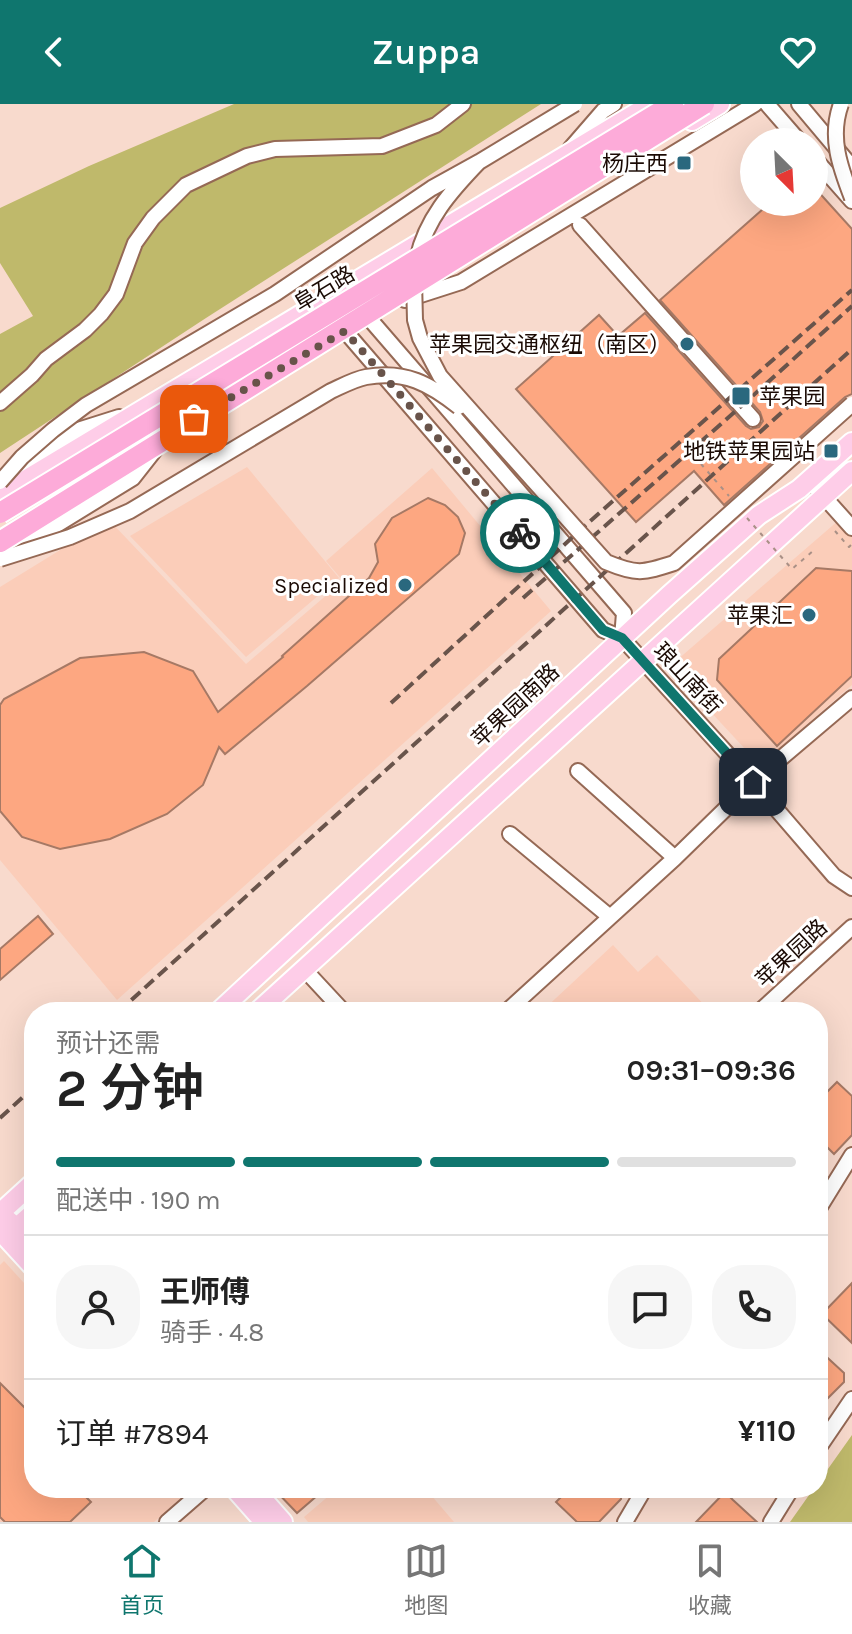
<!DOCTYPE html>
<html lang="zh">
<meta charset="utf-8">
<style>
body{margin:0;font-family:Karla,"Noto Sans SC",sans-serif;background:#f6f6f6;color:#222;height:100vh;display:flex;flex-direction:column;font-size:30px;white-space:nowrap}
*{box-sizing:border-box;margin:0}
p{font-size:26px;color:#767676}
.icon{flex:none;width:44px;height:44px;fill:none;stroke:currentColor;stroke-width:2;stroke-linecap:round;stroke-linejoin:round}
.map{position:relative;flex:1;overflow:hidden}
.panel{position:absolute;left:24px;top:898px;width:804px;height:496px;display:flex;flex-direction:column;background:#fff;border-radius:32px;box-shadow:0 8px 32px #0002}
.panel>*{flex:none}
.needle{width:52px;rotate:156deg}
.fabs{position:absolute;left:740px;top:24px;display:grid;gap:16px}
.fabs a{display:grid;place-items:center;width:88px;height:88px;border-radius:50%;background:#fff;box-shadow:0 8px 32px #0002;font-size:40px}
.pin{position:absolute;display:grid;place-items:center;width:68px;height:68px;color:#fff;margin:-34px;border-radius:16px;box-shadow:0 4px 12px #0006}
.courier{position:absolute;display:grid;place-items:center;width:80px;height:80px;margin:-40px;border:6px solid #0f766e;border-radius:50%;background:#fff;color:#222;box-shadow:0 2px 10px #0007}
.headline em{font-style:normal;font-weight:600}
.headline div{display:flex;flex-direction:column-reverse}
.headline{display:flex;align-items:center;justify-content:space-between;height:136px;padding:0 32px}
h1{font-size:52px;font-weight:600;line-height:60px}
.bar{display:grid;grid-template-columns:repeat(4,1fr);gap:12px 8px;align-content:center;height:96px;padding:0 32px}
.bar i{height:10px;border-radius:6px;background:#e0e0e0}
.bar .active{background:#0f766e}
.bar p{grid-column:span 4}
.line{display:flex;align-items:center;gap:20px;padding:0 32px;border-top:2px solid #e0e0e0}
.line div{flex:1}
.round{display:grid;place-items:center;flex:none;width:84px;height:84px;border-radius:32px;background:#f6f6f6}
header{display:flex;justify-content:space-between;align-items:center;height:104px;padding:0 32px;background:#0f766e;color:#fff;font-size:36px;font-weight:600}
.tab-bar{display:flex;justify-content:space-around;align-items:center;height:112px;border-top:2px solid #e0e0e0;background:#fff;font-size:22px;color:#767676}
.tab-bar a{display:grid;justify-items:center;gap:4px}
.tab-bar .active{color:#0f766e}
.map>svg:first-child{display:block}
</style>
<header><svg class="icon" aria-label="back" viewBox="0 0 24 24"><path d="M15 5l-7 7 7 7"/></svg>Zuppa<svg class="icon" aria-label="heart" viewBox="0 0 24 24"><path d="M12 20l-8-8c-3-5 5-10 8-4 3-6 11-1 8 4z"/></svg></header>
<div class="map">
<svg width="852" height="1418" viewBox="0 0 852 1418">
<rect width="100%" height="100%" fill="#f8dacd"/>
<path fill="#fbcdb9" d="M247 363 339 474 246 553 130 432Z
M432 364 551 507 117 896 0 756V483L109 416 246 560 343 477 326 457Z
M839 416 852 430V581L760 661 669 563Z
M613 841 638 868 657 851 711 908H541Z
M4 1157 34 1190V1384H192L154 1418H0V1161Z
M338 1384H425L454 1418H308L304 1413Z"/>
<path fill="#bfb96b" d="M234 0H541L206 214 0 349V230L33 212 0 159V104L89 62Z
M852 1331V1418H790L814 1384H818V1379Z"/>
<path fill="#fda781" stroke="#a67965" stroke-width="2" d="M814 83 852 125V290L845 293 724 401 694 367 636 418 516 285 599 211 618 232 645 209 746 322 751 325 759 323 763 317 760 308 660 196 771 98H814Z
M428 394 445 401 458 413 465 429 459 450 307 582 225 650 219 643 203 681 167 710 110 735 60 745 22 733 0 707V601L4 595 80 554 144 548 193 567 218 608 283 553 282 552 369 474 378 458 375 440 392 414Z
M816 464 852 467V572L777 642 717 576 719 555Z
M38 812 53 830 0 876V845Z
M837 978 852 992V1031L834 1050 818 1034V997Z
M852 1179V1239L822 1210Z
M818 1245 844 1269V1278L818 1304Z
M0 1279 34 1313V1384H77L91 1398 70 1418H5L0 1413Z
M273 1384H326L297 1409Z
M570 1384H622L621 1395 599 1418H577L556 1398Z
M725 1388 733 1396 757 1418H696Z"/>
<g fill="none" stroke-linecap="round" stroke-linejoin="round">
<g stroke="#956955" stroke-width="18">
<path id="minor" d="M767 0 800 38
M799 0 852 63
M570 45 603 7 614 0
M814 54 852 97
M580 121 753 315
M405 196 461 178 755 0
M368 213 624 509 622 534
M345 227 603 526 622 534 753 678 834 772 852 784
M0 299 32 271 46 255 85 226 101 210 116 190 135 139 153 114 186 81 247 52 275 45 382 42 436 21 463 0
M19 361 78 326 119 313
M809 376 852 424
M11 449 133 374 155 346
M578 667 675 754
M510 730 610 813
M305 866 344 908
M506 908 675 754 753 678 852 594
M759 908 852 823
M818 1106 852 1051
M818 1345 852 1295
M167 1418 206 1384
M625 1418 645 1384
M771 1418 792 1384"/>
</g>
<g stroke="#fff" stroke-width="22">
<path id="major" d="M692 17 720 0
M0 391 651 0
M218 908 669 491 759 411 799 385 852 338
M257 908 852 367
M0 1109 34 1078
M0 1109 34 1139
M0 1127 34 1164
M8 1131 34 1108
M234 1384 264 1418
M253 1384 283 1418"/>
</g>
<path stroke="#a99086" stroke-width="2" stroke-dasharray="4 6" stroke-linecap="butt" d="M835 427 849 443 852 440"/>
<use href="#minor" stroke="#fff" stroke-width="14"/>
<use href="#major" stroke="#fecde8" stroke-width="18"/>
<path stroke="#69544b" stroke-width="4" stroke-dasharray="12 6" stroke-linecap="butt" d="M523 494 746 298 852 202
M391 599 588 419 852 186
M118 908 852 245
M0 1014 34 983"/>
<g stroke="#956955" stroke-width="18" stroke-linecap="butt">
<path id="minor-bridge" d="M841 0C829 33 840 63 852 94
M417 156C425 116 451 87 479 58
M414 177 415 216 420 234 440 272 606 458C637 471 643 469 674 459L852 300
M0 378 22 353 53 326 86 301 275 190 432 84 479 58 575 0
M0 455 70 433 130 407 331 287C342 282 355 275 366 273 405 266 430 280 459 303"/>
</g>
<g stroke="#fff" stroke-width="24" stroke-linecap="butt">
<path id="highway-bridge" d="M0 409 673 0
M0 438 704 0"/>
</g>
<path stroke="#a99086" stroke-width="2" stroke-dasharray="4 6" stroke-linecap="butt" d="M701 360 729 392
M747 414 792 465 813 447"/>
<use href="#minor-bridge" stroke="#fff" stroke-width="14"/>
<use href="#highway-bridge" stroke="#fdabd9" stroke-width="20"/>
</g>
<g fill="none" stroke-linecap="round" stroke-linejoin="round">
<path stroke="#68534a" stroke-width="8" stroke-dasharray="0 14.4" d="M194 315 345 227 520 429"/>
<path stroke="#0f766e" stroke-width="10" d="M520 429 603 526 622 534 753 678"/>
</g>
<g fill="#2a687e" stroke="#fff" stroke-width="3">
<rect x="676" y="51" width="16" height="16" rx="4"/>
<circle cx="687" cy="240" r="8"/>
<rect x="731" y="282" width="20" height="20" rx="4"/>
<rect x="823" y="339" width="16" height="16" rx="4"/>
<circle cx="405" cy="481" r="8"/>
<circle cx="809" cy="511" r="8"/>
</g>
<g text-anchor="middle" stroke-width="6" stroke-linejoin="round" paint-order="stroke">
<g font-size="22" fill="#1a0a04" stroke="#fff" text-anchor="end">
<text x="668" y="67">杨庄西</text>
<text x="671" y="248">苹果园交通枢纽（南区）</text>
<text x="759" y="300" text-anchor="start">苹果园</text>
<text x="815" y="355">地铁苹果园站</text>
<text x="389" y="489">Specialized</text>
<text x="793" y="519">苹果汇</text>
</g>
<g font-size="22" fill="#1a0a04" stroke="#fff">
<text transform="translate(324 184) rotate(-31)" y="8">阜石路</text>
<text transform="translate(688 574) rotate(47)" y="8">琅山南街</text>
<text transform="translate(515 601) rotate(-43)" y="8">苹果园南路</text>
<text transform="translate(791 849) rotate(-43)" y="8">苹果园路</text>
</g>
</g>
</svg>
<div class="fabs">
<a><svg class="needle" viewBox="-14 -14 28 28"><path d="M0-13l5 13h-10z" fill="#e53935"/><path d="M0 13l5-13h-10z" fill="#767676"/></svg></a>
</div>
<div class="pin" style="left:194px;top:315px;background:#ea580c"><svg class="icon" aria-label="bag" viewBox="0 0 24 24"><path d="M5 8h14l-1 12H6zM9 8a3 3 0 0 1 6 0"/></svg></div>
<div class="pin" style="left:753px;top:678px;background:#1f2937"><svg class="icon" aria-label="home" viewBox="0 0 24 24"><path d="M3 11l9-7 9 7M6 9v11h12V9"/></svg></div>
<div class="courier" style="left:520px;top:429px"><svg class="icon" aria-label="bike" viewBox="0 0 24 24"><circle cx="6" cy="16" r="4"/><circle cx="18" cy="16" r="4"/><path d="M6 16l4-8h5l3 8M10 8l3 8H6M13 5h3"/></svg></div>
<section class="panel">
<div class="headline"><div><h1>2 分钟</h1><p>预计还需</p></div><em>09:31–09:36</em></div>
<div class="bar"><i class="active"></i><i class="active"></i><i class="active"></i><i></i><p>配送中 · 190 m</p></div>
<div class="line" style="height:144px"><a class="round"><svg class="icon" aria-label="person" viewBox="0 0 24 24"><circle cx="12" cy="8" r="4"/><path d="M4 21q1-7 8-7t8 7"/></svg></a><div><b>王师傅</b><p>骑手 · 4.8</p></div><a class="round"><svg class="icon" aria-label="chat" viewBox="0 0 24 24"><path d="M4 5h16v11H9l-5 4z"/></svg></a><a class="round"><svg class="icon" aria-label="phone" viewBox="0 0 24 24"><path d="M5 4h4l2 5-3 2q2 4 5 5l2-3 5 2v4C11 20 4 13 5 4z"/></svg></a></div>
<div class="line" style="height:104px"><div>订单 #7894</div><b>¥110</b></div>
</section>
</div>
<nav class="tab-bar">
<a class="active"><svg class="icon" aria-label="home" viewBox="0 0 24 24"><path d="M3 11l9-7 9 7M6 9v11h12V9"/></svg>首页</a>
<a><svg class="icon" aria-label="map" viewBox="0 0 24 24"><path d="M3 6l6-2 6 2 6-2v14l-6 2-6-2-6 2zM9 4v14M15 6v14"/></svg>地图</a>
<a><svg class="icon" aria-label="saved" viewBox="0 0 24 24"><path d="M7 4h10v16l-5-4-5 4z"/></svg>收藏</a>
</nav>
